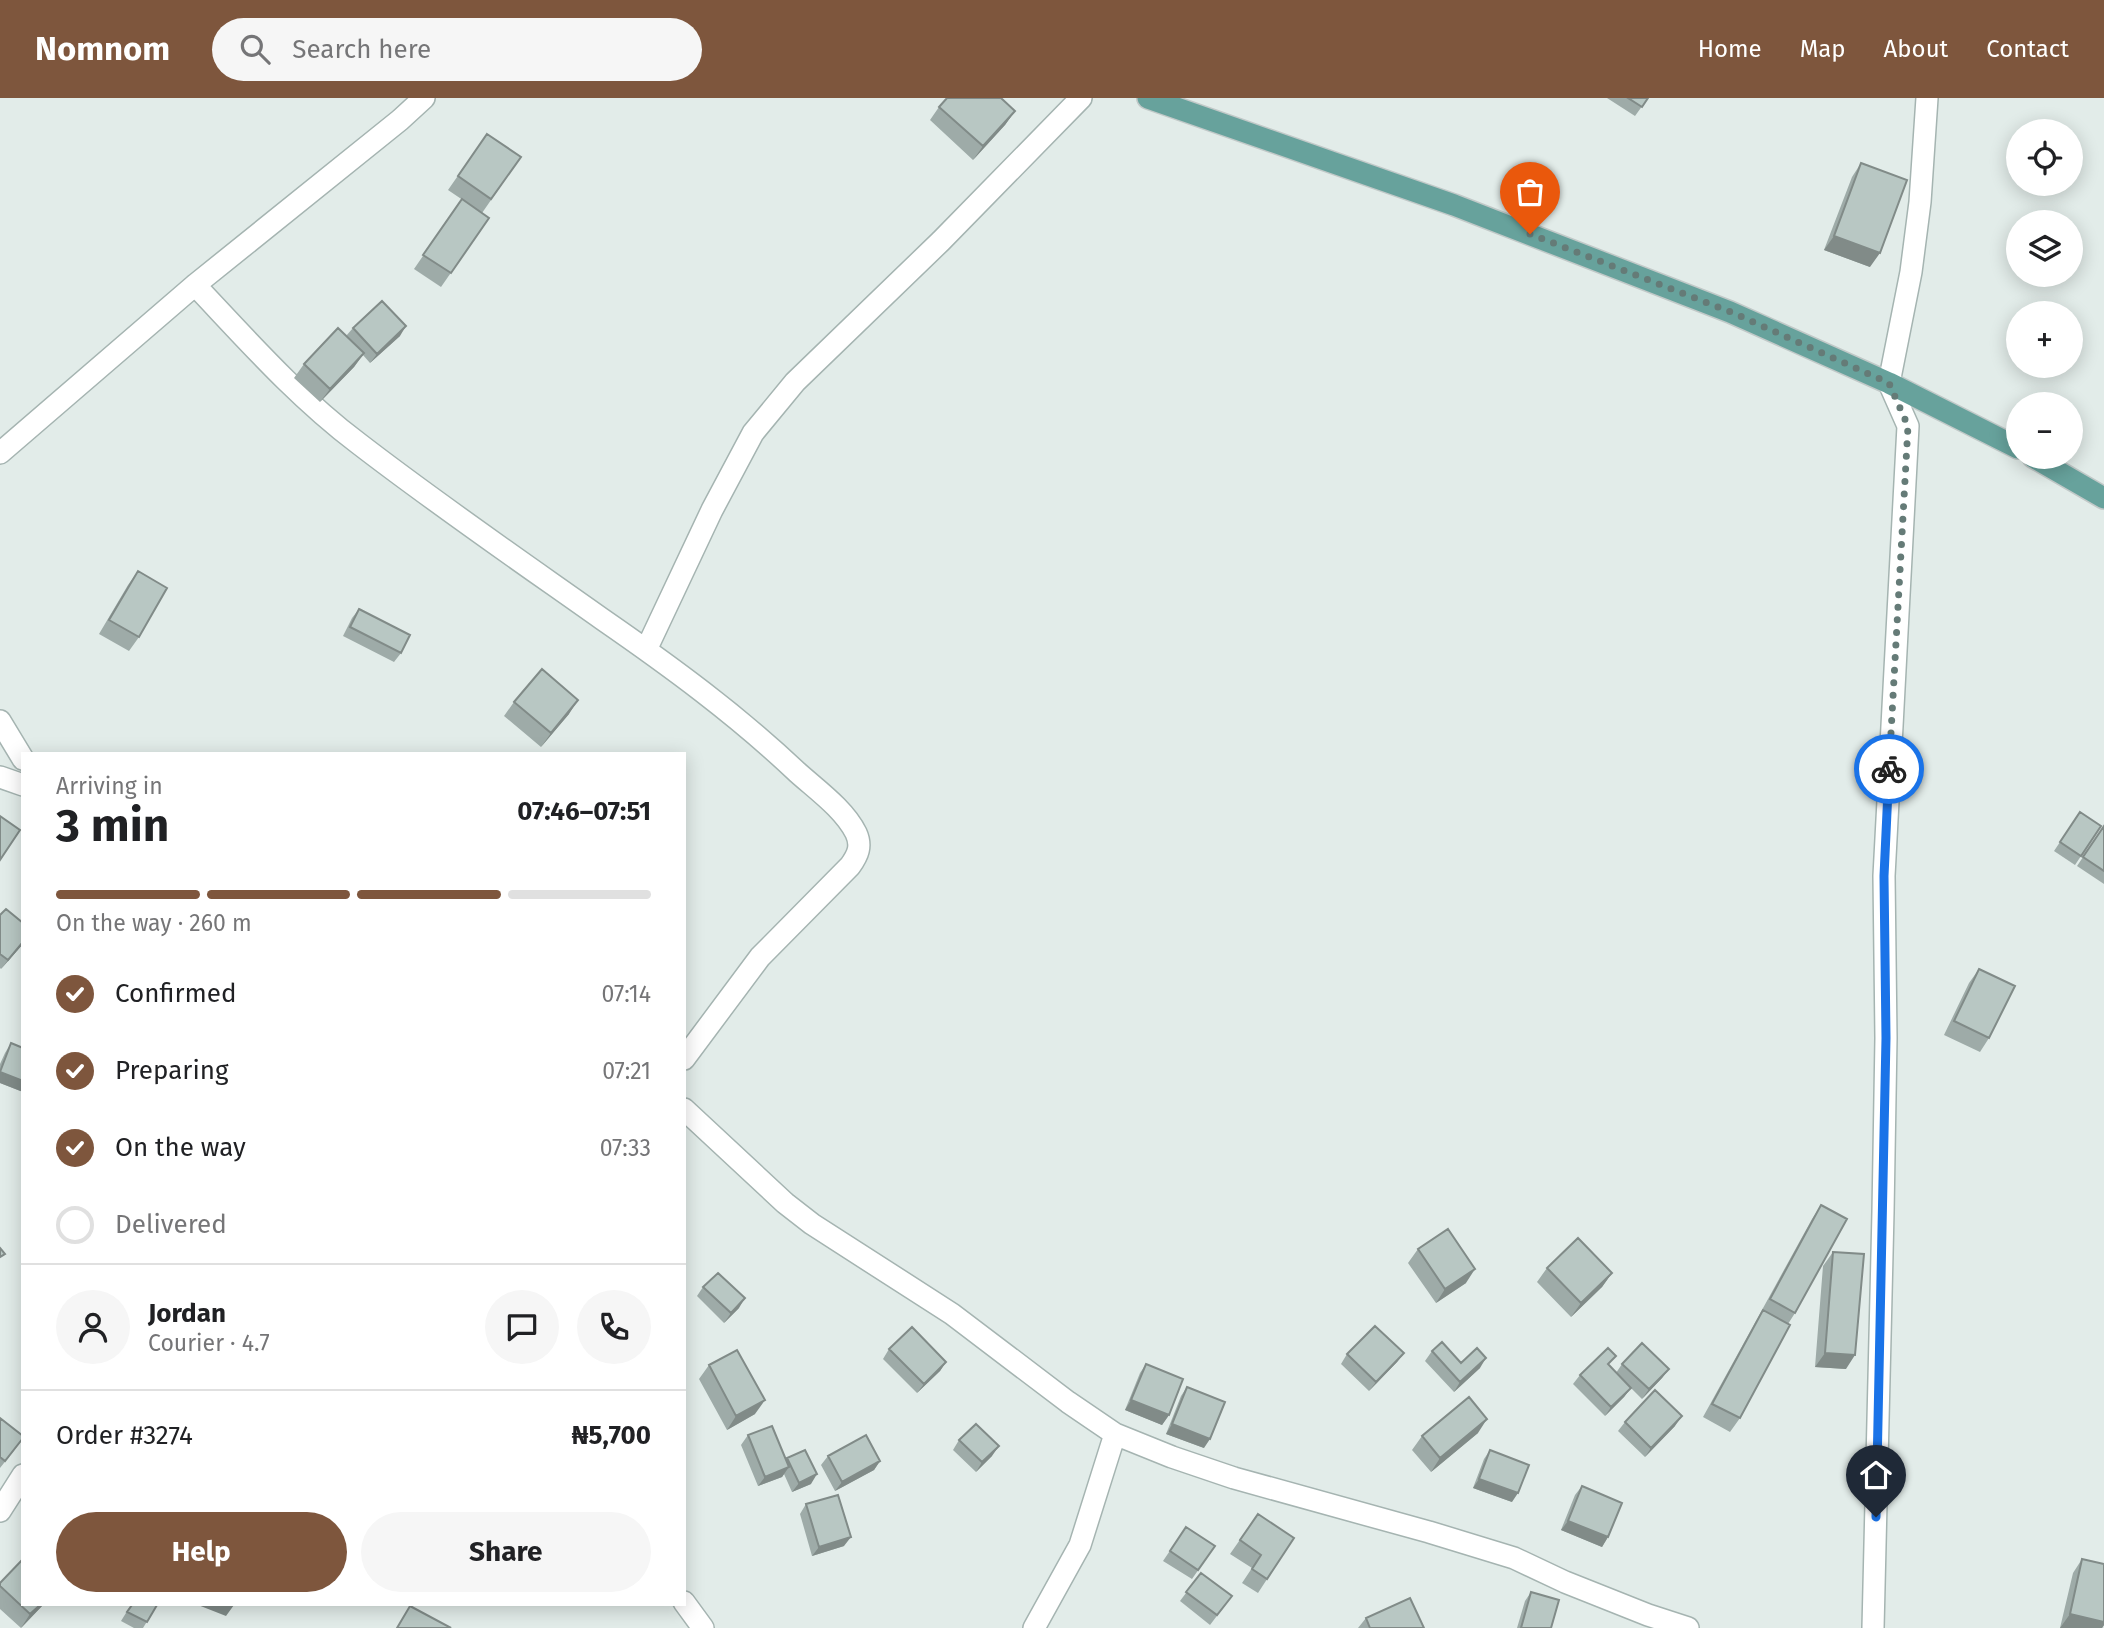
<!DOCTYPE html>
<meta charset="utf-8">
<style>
body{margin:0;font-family:"Fira Sans",sans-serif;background:#f6f6f6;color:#202124;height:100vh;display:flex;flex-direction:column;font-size:26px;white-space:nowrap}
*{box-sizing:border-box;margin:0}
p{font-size:23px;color:#757577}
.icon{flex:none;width:38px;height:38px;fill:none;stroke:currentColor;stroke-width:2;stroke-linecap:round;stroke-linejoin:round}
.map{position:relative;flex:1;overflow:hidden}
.panel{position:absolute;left:21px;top:654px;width:665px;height:854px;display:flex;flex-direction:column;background:#fff;border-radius:0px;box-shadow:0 4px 18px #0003}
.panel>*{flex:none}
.buttons{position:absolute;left:2006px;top:21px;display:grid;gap:14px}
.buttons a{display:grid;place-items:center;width:77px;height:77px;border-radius:50%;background:#fff;box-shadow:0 4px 18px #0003;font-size:35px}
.pin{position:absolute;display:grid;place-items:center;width:60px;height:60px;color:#fff;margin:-72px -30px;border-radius:50% 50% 50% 0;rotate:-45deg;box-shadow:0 0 7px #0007}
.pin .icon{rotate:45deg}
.courier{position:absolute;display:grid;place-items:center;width:70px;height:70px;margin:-35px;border:5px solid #1a73e8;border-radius:50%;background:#fff;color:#222;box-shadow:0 2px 9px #0007}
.overview em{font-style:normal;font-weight:700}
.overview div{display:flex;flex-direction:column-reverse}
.overview{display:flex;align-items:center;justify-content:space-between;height:119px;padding:0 35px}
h1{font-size:46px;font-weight:700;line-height:52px}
.bar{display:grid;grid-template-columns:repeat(4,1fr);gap:10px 7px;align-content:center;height:84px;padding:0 35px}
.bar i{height:9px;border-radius:5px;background:#e0e0e0}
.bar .current{background:#7e563d}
.bar p{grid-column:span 4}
.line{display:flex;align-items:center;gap:18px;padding:0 35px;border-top:2px solid #e0e0e0}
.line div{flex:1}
.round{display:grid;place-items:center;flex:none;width:74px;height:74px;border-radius:37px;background:#f6f6f6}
ol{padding:0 35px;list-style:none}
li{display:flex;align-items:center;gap:21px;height:77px}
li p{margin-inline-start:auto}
li .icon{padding:7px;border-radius:50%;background:#7e563d;color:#fff;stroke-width:4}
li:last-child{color:#757577}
li i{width:38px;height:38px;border:4px solid #e0e0e0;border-radius:50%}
.button{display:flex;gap:14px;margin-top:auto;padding:14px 35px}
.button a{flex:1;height:80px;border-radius:42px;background:#7e563d;color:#fff;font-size:28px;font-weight:700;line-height:80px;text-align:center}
.button a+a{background:#f6f6f6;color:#202124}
header{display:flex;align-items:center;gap:42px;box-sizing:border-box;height:98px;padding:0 35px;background:#7e563d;color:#fff}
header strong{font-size:33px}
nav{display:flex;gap:38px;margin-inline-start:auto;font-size:24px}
.search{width:490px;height:63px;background:#f6f6f6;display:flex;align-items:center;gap:18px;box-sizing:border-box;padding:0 24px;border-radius:38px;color:#757577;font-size:26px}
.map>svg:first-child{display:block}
</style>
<header>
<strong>Nomnom</strong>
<div class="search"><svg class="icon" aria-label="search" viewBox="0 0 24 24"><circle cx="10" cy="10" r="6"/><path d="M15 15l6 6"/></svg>Search here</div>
<nav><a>Home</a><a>Map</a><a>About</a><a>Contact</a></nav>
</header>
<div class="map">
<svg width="2104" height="1530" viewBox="0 0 2104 1530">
<rect width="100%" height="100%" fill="#e2ece9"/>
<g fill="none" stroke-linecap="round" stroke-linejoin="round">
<g stroke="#a5b4b1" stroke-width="24">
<path id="street" d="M195 187C247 242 297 299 358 345 437 406 520 463 602 521 670 568 737 617 797 674 817 692 844 711 856 735 862 748 858 757 850 768L760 859 684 961
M0 355 195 187 400 22 424 0
M646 552 712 412 753 335 795 284 941 143 1081 0
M0 623 23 661
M0 679 23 687
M684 1011 785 1105 812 1126 952 1216 1068 1304 1115 1336 1172 1359 1234 1380 1429 1434 1514 1460 1565 1484 1648 1517 1688 1530
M0 1413 23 1377
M684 1504 703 1530
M1034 1530 1080 1447 1115 1336
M1873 1530 1883 1114 1886 940 1884 778 1908 328 1889 285 1911 174 1920 104 1927 0"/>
</g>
<g stroke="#c1c9c8" stroke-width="24">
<path id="primary" d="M1148 0 1454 107 1730 214 1889 285 2018 350
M2033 359 2104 400"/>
</g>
<use href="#street" stroke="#fff" stroke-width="21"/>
<use href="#primary" stroke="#67a29c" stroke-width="21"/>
</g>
<path fill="#9eaba8" d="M1607 0H1648L1635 18Z
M939 9 1015 13 1005 27 973 62 930 22Z
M487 36 521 59 482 115 448 92Z
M1861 65 1870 169 1824 152 1852 79Z
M462 101 489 120 441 189 414 171Z
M353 230 400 238 370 265 363 257 354 269 320 304 294 280 304 266 346 238Z
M138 473 139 539 129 553 99 536 128 487Z
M359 511 401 555 394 564 343 538 352 520Z
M514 604 569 616 541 649 504 618Z
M2080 714 2101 728 2075 767 2054 753Z
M2104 728V786L2077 768Z
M0 817 23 846 1 871 0 870Z
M1979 871 1989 940 1980 954 1944 937 1969 885Z
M11 945 23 994 0 985V966L5 955Z
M1821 1107 1795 1215 1788 1226 1740 1320 1730 1334 1703 1319 1812 1121Z
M1418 1151 1466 1185 1436 1205 1408 1165Z
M1833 1154 1846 1271 1815 1269 1823 1168Z
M1547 1170 1612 1175 1602 1189 1571 1219 1537 1184Z
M703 1189 739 1210 724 1225 697 1198Z
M889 1251 946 1264 940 1273 917 1295 883 1261Z
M1432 1253 1461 1265 1480 1270 1454 1294 1425 1263Z
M1404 1255 1397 1264 1369 1293 1341 1266 1347 1256Z
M1146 1266 1169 1317 1162 1327 1125 1312 1140 1275Z
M1622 1266 1669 1271 1662 1280 1642 1301 1631 1290 1624 1299 1605 1318 1573 1286 1580 1277 1609 1268 1616 1275Z
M709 1267 755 1316 727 1332 699 1281Z
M1187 1289 1204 1350 1166 1336 1181 1298Z
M0 1320 23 1341 0 1370Z
M1625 1324 1675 1328 1645 1359 1618 1333Z
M1478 1335 1431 1374 1412 1352 1422 1338Z
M748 1337 786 1362 787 1360 811 1386 792 1394 784 1376 782 1379 758 1388 741 1347Z
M959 1342 992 1358 976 1374 953 1352Z
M1490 1352 1512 1404 1473 1390 1484 1361Z
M828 1358 880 1363 874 1372 835 1393 821 1367Z
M1582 1388 1608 1439 1602 1449 1561 1432 1575 1397Z
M806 1406 844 1448 812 1458 800 1416Z
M1258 1416 1294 1440 1258 1495 1242 1485 1252 1470 1230 1456Z
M1186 1429 1215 1448 1192 1481 1163 1463Z
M2082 1461 2104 1466V1527L2102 1530H2060L2073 1475Z
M1201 1475 1232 1498 1210 1527 1180 1503Z
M0 1485 43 1507 21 1530 0 1511Z
M1531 1494 1551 1530H1517L1525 1503Z
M131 1507H157L143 1530H134L121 1523Z
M1366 1520 1424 1530H1358Z"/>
<path fill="#818b88" d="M1015 13 1005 27 973 62 983 48Z
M1834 138 1880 155 1870 169 1824 152Z
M406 228 400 238 370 265 377 256Z
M364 255 354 269 320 304 330 291Z
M578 602 569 616 541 649 551 635Z
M23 844V846L1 871 8 862Z
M0 974 23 983V994L0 985Z
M1475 1171 1466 1185 1436 1205 1445 1191Z
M1612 1175 1602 1189 1571 1219 1581 1205Z
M745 1200 739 1210 724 1225 731 1215Z
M1404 1255 1397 1264 1369 1293 1376 1284Z
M1825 1255 1855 1257 1846 1271 1815 1269Z
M1486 1260 1480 1270 1454 1294 1460 1284Z
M946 1264 940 1273 917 1295 924 1286Z
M1669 1271 1662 1280 1642 1301 1649 1291Z
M1631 1290 1624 1299 1605 1318 1611 1309Z
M765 1302 755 1316 727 1332 736 1318Z
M1131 1302 1169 1317 1162 1327 1125 1312Z
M1682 1318 1675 1328 1645 1359 1651 1350Z
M1487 1321 1478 1335 1431 1374 1440 1360Z
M1172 1326 1210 1341 1204 1350 1166 1336Z
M999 1348 992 1358 976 1374 982 1364Z
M880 1363 874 1372 835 1393 842 1384Z
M789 1369 782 1379 758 1388 765 1379Z
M817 1376 811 1386 792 1394 799 1385Z
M1479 1381 1518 1395 1512 1404 1473 1390Z
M1568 1423 1608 1439 1602 1449 1561 1432Z
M851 1439 844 1448 812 1458 819 1449Z
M40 1507H43L21 1530 30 1516Z
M198 1507H234L226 1518Z
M2070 1516 2104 1524V1527L2102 1530H2060Z"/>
<path fill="#b8c7c3" stroke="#818b88" stroke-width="2" d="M947 0H1001L1015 13 983 48 939 9Z
M1628 0H1648L1642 9Z
M487 36 521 59 491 101 458 78Z
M1861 65 1907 82 1880 155 1834 138Z
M462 101 489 120 451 175 423 157Z
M382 203 406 228 377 256 353 230Z
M338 230 364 255 330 291 304 266Z
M138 473 167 490 139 539 109 522Z
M359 511 410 537 401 555 350 529Z
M542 571 578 602 551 635 514 604Z
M2080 714 2101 728 2081 758 2060 744Z
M0 718 20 732 0 762Z
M2104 728V773L2083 759Z
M6 811 23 825V844L8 862 0 856V817Z
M1979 871 2015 888 1989 940 1954 923Z
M11 945 23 950V983L0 974Z
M1821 1107 1847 1121 1795 1215 1770 1201Z
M1448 1131 1475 1171 1445 1191 1418 1151Z
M1578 1140 1612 1175 1581 1205 1547 1170Z
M0 1150 5 1156 0 1159Z
M1833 1154 1864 1156 1855 1257 1825 1255Z
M718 1175 745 1200 731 1215 703 1189Z
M1763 1212 1790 1227 1740 1320 1712 1306Z
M1375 1228 1404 1255 1376 1284 1347 1256Z
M912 1229 946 1264 924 1286 889 1251Z
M1442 1244 1461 1265 1477 1250 1486 1260 1460 1284 1432 1253Z
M1642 1245 1669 1271 1649 1291 1622 1266Z
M1608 1250 1616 1258 1608 1266 1631 1290 1611 1309 1580 1277Z
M737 1252 765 1302 736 1318 709 1267Z
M1146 1266 1183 1281 1169 1317 1131 1302Z
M1187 1289 1225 1304 1210 1341 1172 1326Z
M1655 1292 1682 1318 1651 1350 1625 1324Z
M1469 1299 1487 1321 1440 1360 1422 1338Z
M0 1320 23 1338V1340L5 1363 0 1359Z
M976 1326 999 1348 982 1364 959 1342Z
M772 1328 789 1369 765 1379 748 1337Z
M866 1337 880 1363 842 1384 828 1358Z
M805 1352 817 1376 799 1385 787 1360Z
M1490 1352 1529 1367 1518 1395 1479 1381Z
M1582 1388 1622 1405 1608 1439 1568 1423Z
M838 1397 851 1439 819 1449 806 1406Z
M1258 1416 1294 1440 1267 1481 1252 1471 1261 1457 1240 1442Z
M1186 1429 1215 1448 1198 1472 1170 1453Z
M23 1461V1507H40L30 1516 0 1488V1485Z
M2082 1461 2104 1466V1524L2070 1516Z
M1201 1475 1232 1498 1217 1517 1186 1494Z
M1531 1494 1559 1502 1551 1530H1521Z
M1410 1500 1424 1530H1370L1366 1520Z
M132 1507H157L147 1524 127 1514Z
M410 1508 451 1530H397Z"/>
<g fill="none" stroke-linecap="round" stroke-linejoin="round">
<path stroke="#657b77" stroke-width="7" stroke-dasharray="0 12.6" d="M1530 136 1731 214 1889 285 1908 328 1889 671"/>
<path stroke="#1a73e8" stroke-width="9" d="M1876 1419 1886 940 1884 778 1889 671"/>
</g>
</svg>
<div class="buttons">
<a><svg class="icon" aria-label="locate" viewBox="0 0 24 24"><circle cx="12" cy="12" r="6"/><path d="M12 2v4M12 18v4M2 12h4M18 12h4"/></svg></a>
<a><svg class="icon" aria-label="layers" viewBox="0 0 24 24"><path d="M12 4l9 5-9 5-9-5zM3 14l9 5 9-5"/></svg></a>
<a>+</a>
<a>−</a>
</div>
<div class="pin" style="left:1530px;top:136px;background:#ea580c"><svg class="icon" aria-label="bag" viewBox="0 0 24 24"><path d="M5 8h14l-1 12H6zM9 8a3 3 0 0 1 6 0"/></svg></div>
<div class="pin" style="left:1876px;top:1419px;background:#1f2937"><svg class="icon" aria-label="home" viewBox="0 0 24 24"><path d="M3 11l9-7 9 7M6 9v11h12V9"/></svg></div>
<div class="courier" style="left:1889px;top:671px"><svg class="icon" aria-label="bike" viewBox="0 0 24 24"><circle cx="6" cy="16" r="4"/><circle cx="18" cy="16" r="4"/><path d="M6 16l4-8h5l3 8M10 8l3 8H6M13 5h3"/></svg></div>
<section class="panel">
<div class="overview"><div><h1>3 min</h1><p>Arriving in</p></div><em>07:46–07:51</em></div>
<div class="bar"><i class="current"></i><i class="current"></i><i class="current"></i><i></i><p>On the way · 260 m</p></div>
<ol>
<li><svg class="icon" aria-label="check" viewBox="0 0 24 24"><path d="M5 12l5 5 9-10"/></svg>Confirmed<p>07:14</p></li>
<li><svg class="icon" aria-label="check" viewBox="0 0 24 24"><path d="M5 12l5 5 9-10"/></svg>Preparing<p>07:21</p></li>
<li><svg class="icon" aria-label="check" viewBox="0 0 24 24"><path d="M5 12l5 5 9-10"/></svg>On the way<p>07:33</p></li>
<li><i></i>Delivered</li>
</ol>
<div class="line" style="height:126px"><a class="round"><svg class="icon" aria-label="person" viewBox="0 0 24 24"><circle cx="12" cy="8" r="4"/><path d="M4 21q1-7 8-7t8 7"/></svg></a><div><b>Jordan</b><p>Courier · 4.7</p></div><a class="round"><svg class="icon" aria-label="chat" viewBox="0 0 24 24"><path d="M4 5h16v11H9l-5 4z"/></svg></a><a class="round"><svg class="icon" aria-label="phone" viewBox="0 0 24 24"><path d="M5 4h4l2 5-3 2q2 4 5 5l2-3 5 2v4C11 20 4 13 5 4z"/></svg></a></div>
<div class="line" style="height:91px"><div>Order #3274</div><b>₦5,700</b></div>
<div class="button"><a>Help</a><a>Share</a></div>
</section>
</div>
